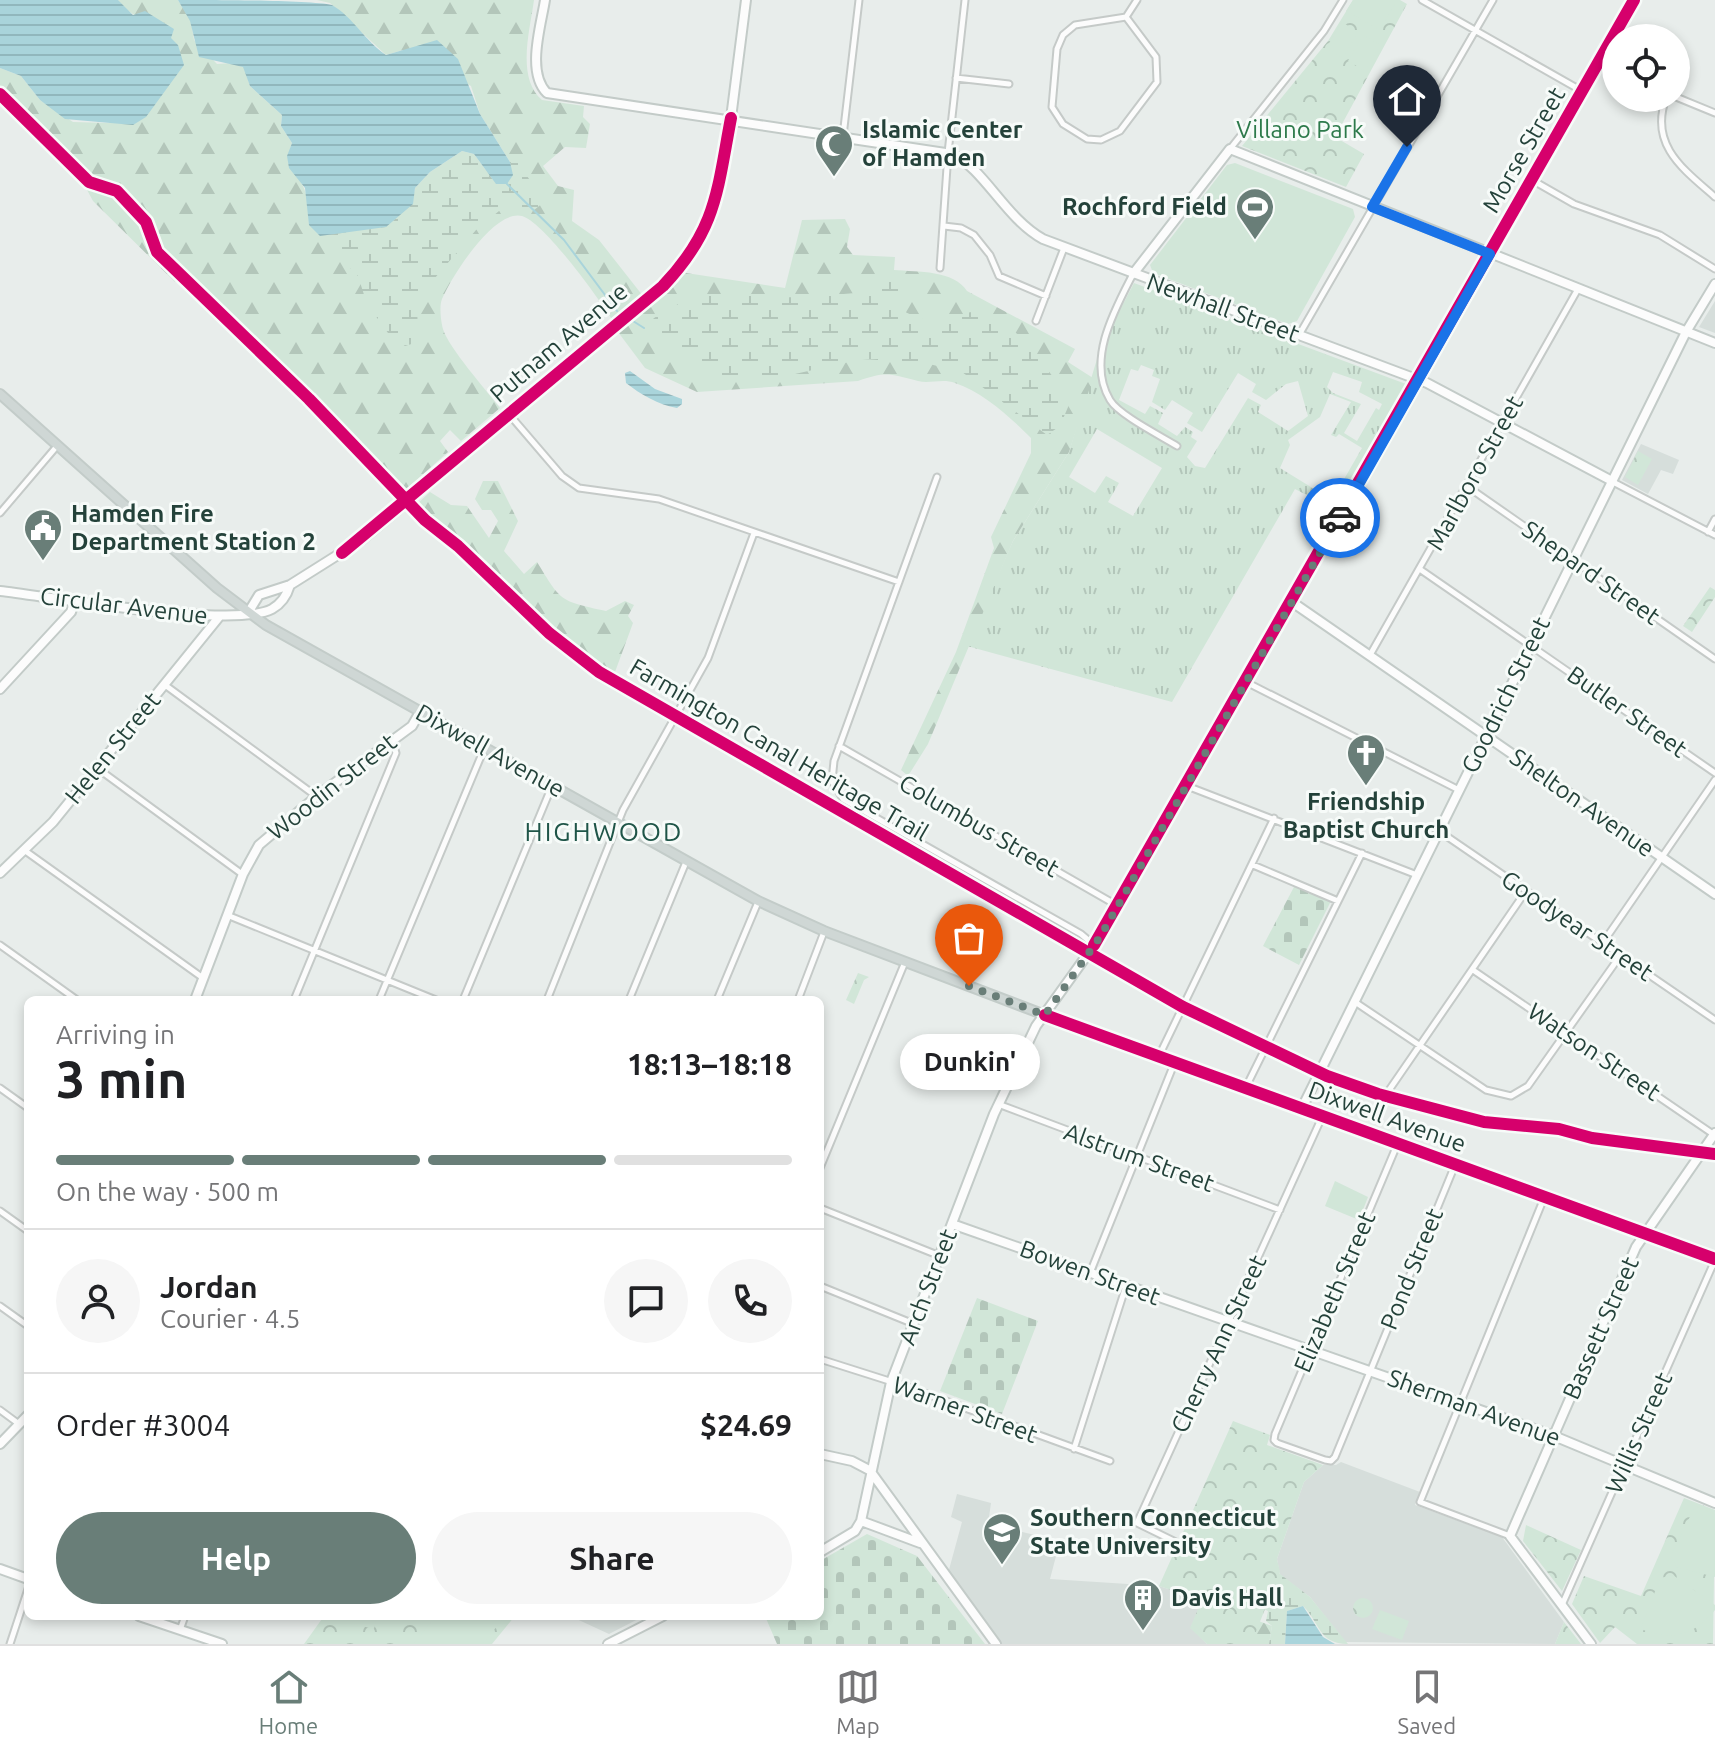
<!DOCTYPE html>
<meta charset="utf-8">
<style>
body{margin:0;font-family:Ubuntu,sans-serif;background:#f6f6f6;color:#202124;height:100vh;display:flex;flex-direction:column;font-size:30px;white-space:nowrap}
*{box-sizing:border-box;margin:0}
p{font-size:26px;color:#757577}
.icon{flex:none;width:44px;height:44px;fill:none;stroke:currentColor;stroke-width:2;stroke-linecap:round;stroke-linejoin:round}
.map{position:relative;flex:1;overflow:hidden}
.side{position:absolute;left:24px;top:996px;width:800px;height:624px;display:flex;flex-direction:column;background:#fff;border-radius:12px;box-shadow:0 4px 12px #0003}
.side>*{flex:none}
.tools{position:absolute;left:1602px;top:24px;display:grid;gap:16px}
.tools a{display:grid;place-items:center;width:88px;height:88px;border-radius:50%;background:#fff;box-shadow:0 4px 12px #0003;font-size:40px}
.pin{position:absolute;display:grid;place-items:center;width:68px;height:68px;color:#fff;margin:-82px -34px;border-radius:50% 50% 50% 0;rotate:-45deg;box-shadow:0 0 8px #0007}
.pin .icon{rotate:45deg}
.courier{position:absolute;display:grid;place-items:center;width:80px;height:80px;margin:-40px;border:6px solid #1a73e8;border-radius:50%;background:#fff;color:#222;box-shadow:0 2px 10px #0007}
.bubble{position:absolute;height:56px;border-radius:28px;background:#fff;box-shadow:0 4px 12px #0003;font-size:26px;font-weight:600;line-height:56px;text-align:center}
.headline em{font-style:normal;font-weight:600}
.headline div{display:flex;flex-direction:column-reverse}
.headline{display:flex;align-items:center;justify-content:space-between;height:136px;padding:0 32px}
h1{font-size:52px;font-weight:600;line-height:60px}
.bar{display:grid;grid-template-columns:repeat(4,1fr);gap:12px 8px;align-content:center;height:96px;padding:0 32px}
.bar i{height:10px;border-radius:6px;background:#e0e0e0}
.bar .active{background:#697e78}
.bar p{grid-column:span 4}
.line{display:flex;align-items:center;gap:20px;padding:0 32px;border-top:2px solid #e0e0e0}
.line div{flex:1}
.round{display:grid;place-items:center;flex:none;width:84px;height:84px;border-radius:42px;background:#f6f6f6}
.button{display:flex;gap:16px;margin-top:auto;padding:16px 32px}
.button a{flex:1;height:92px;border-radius:48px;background:#697e78;color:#fff;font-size:32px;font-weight:600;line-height:92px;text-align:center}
.button a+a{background:#f6f6f6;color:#202124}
.tab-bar{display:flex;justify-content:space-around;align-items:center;height:112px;border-top:2px solid #e0e0e0;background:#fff;font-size:22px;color:#757577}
.tab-bar a{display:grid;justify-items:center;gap:4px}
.tab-bar .active{color:#697e78}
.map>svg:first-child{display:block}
</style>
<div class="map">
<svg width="1715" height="1644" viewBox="0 0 1715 1644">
<defs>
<pattern id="grass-tufts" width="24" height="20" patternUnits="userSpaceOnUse" patternTransform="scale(2)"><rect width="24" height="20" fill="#d1e6d8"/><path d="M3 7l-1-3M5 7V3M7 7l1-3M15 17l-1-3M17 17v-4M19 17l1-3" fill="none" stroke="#b3c6ba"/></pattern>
<pattern id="forest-firs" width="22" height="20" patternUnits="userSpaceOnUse" patternTransform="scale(2)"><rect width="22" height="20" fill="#d1e6d8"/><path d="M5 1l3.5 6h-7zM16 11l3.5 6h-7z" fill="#b3c6ba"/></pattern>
<pattern id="wetland-marsh" width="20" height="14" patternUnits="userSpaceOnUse" patternTransform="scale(2)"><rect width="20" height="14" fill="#d1e6d8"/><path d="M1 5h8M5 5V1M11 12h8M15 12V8" fill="none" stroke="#b3c6ba"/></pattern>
<pattern id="cemetery-stones" width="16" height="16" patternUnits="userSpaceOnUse" patternTransform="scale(2)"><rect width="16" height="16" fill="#d1e6d8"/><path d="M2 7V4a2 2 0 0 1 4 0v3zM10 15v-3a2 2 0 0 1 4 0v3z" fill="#b3c6ba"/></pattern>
<pattern id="park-crowns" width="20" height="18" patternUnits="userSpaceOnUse" patternTransform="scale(2)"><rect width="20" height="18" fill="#d1e6d8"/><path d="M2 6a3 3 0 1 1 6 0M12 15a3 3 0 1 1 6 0" fill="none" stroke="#b3c6ba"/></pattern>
<pattern id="water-rules" width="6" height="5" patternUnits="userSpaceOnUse" patternTransform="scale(2)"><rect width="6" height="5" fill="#a9d4db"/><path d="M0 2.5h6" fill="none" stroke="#91b7bd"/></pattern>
</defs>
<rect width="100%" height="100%" fill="#e8edeb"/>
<path fill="#d6dedb" d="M1715 301V333L1699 327Z
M1641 444 1679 460 1673 474 1661 470 1648 494 1622 480Z
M1341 1462 1420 1492 1415 1505 1502 1537 1564 1622 1555 1644 1345 1642 1310 1597 1280 1575 1277 1559 1304 1482 1323 1465H1336Z
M957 1494 991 1503 988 1524 1060 1541 1050 1579 1159 1586 1203 1600 1191 1627 1207 1644H996L947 1577 962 1522 951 1517Z
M570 1616H644L609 1634Z"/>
<path fill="url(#grass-tufts)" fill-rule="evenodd" d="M1134 283 1406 384 1337 511 1295 489 1172 702 967 646 1013 541 1069 452 1097 359 1105 358 1111 327ZM1141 365 1154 370 1152 376 1160 379 1152 402 1165 410 1172 400 1193 413 1187 423 1202 432 1238 373 1256 384 1252 392 1266 400 1286 384 1298 381 1308 416 1288 431 1258 412 1261 405 1248 398 1205 468 1195 466 1187 457 1197 441 1191 437 1193 432 1185 427 1177 436 1158 424 1163 413 1150 406 1145 414 1119 400 1131 369 1138 371ZM1333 372 1362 382 1359 392 1382 404 1379 410 1376 408 1357 441 1344 433 1361 404 1333 393 1327 387ZM1330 394 1351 402 1331 435 1336 437 1339 434 1362 448 1332 500 1280 468 1290 445 1288 440 1320 417ZM1097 429 1162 468 1133 516 1108 502 1119 483 1106 476 1095 493 1069 477Z"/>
<path fill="url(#forest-firs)" d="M118 0H178L191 21 194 40 217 64 233 63 244 67 250 86 282 115 281 126 292 143C281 172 297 168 305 191 309 202 309 213 309 225L510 162 480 114 471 86 403 50 386 55 330 3 317 0H534C530 30 516 78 542 100L584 106 583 117 590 124 586 148 565 147 543 166 558 186 574 190 572 221 599 240 643 296 613 321C600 300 544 222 522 216 494 209 452 276 442 299 439 306 441 322 443 329 448 347 487 391 500 408L461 441 450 430 440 441 448 452 403 492 318 402 159 248 148 217 120 187 89 175 0 88V68L21 76 40 100 73 122 109 123 172 41 120 5Z
M86 188 107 191 116 197 141 224 148 249 178 278 175 282 93 201Z
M845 219 850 229 847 247 853 255 895 257 894 270C918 272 954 270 967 291L1075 349 1068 362 1093 378 1069 452 1013 541 928 744 908 776 901 770 956 652 994 548 991 537 1031 453V438C1011 418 983 392 955 383 943 378 930 384 918 381 889 374 887 371 858 381L697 392 645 368 618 332 686 273 785 288 802 220Z
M483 481H498L518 521 504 551 524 574 537 562C561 601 559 601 606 611L625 601 634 605 628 616 633 623 615 672 585 655 527 608 417 504 430 492 451 505 467 506 489 538 498 521 491 510H482L475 499Z
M1226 1609 1272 1626 1269 1644H1212Z"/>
<path fill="url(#wetland-marsh)" d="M462 151 474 154 496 184 513 175 510 162H518L544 202 533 211H499L476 230 417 299 418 342 405 346 388 333 367 304 358 276 320 236 386 227 412 204 415 188 430 172Z
M898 276 903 281 899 300 902 310C919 320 935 324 955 318 960 317 967 312 972 312 1015 312 1047 373 1071 400L1060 426 1047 435 962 372 925 363 862 359 777 378H708L677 350 643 333C647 321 659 314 670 308 719 284 748 300 797 297 824 296 852 293 878 291L889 279Z
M1267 1564 1310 1597 1348 1644C1318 1644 1320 1622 1303 1606L1287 1611 1285 1644H1269L1272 1626 1266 1621 1268 1611 1255 1605Z"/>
<path fill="url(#cemetery-stones)" d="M1295 885 1331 901 1299 965 1263 946Z
M977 1298 1038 1321 1002 1414 940 1391Z
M867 1534 917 1556 985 1644H777L765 1616H820V1561Z"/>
<path fill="url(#park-crowns)" d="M1353 0H1400L1407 4 1335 137 1364 154 1346 187 1242 146 1328 41Z
M1638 451 1652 459 1638 485 1625 477Z
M1710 587 1715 590V597L1692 632 1683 626Z
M858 973 869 977 864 980 854 1004 846 1000Z
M1233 1421 1270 1435 1267 1445 1323 1465 1304 1482 1277 1559 1280 1572 1251 1644H1207L1190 1628 1202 1600 1159 1586Z
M1684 1498 1715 1510 1713 1644H1637L1615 1627 1600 1643 1572 1604 1584 1576 1641 1596Z
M1526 1525 1581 1550 1562 1591 1523 1541Z
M1353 1608a10 10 0 1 1 20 0a10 10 0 1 1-20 0Z
M324 1616H515L492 1644H304Z
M1564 1622 1581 1644H1555Z"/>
<path fill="#d1e6d8" d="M1353 0H1397L1380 30 1346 11Z
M1342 22 1358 32 1343 58 1326 48Z
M1363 35 1380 45 1365 71 1348 61Z
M1235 163 1353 209 1355 217 1297 321 1288 324 1153 273 1150 265 1227 165Z
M1335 1181 1368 1197 1359 1220 1325 1206Z
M1695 1506 1715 1514V1577L1676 1567 1671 1556Z
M1673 1575 1715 1605V1610C1695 1635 1671 1642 1641 1629L1660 1578Z
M1380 1610 1409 1621 1402 1640 1372 1629Z
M351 1616H377L374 1629 349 1623Z
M436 1616H505L483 1644H413Z"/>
<path fill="url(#water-rules)" d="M0 0H118L133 15 145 11 174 29 171 38 178 45 184 65 146 117 133 125 65 119 40 100 21 76 0 68Z
M178 0C209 0 310 0 332 5 353 17 365 41 386 55L437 40 458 59 480 114 510 162 513 175 507 184H496L474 154 462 151 430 172 415 188 413 204 386 227 320 236 309 225 305 188 289 168 287 156 292 143 281 126 282 115 250 86 243 67 199 57 190 21Z
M630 371 655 389 682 399V404L677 408C659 405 640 394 626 383L625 373Z
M1303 1606 1323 1637 1335 1644H1285L1287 1611Z"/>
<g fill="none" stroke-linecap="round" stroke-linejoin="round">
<path stroke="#a9d4db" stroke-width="2" d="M507 184 564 240 617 311
M633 321 644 328"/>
<g stroke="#c5cac8" stroke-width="9">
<path id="street" d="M1422 0 1582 91
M1126 17 1156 57 1157 82 1120 131 1101 140 1087 139 1063 124 1052 107 1057 49 1063 35 1075 25Z
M1126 17 1137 0
M1601 58 1616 66
M956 78 1009 84
M1676 97 1715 113
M1666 98C1649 145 1683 169 1715 197
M843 136 859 0
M1230 149 1324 31 1343 0
M1532 180 1574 204 1660 235 1715 269
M944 226 961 228 974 235 990 255 999 276 1046 296
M940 268 948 153 965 0
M1133 274C1115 309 1086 360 1110 400 1119 415 1161 436 1177 446
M1036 321 1064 248
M1299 335 1493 0
M508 413 562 476 579 488 659 499 899 582
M937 477 834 761 832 781 843 799 1081 934 1094 945
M1613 482 1715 535
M1468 487 1715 659
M0 513 57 446
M1708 532 1715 519
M1421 570 1715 773
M1370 655 1578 289
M1246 682 1459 790
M165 685 316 796
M839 746 1118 906
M97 768 242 874
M1187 786 1417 875
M1439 831 1715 1020
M24 850 203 978
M1253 865 1338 901
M227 915 436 1000
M1602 944 1715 780
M0 945 77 1000
M1473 970 1713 1134
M294 1000 396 753 392 741
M379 1000 484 749
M463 1000 552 786
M547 1000 623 810 708 658 754 533
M629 1000 686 862
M717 1000 758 902
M798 1000 824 932
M1355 1002 1486 1090 1511 1096 1528 1086 1620 956
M1158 1058 1274 818
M0 1088 28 1108
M1245 1089 1362 853
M1385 1096 1526 891
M998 1104 1280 1210
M1397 1145 1275 1434 1274 1440 1277 1443 1325 1460 1331 1461 1335 1457 1455 1165
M820 1168 905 962
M820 1208 940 1256
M0 1211 28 1231
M1090 1273 1174 1064
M820 1286 914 1324
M0 1306 28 1326
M820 1359 905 1386 1110 1461
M0 1410 19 1424
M1074 1449 1126 1286
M1510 1536 1420 1502 1544 1198
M1184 1546 1137 1523 1322 1117
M1562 1605 1715 1260
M180 1630 185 1616
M10 1644 28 1589"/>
</g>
<g stroke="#c3cbc8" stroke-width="12">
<path id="secondary" d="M545 0C541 26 526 72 547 93L952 154C984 168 1005 218 1043 239L1427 383 1612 481
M1133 274 1230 149 1715 343
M0 591C52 597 234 629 272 609 281 604 287 595 290 585
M1292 602 1715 894
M248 613 259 595 290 585 363 539 663 286 694 250 711 218 731 118 746 0
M0 689 71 612 75 600
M0 873 53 822 219 617
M195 1000 243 874 259 845 317 796 412 726 420 712
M1301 1110 1686 332 1715 284
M952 1224 1554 1436 1715 1503
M0 1444 28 1415
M820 1454 852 1461 871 1471
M871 1472 996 1644
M861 1521 920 1543
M820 1552 855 1531 861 1521 891 1382 994 1114 1036 1026 1100 937 1634 0
M0 1569 28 1579
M139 1616 222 1644
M608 1644 663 1616
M1591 1644 1510 1536 1636 1247 1715 1133"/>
</g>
<g stroke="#c3ccc9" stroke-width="12">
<path id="primary" d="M0 394 217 588 266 625 758 901 824 931 1158 1058 1715 1259"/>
</g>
<use href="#street" stroke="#fcfcfc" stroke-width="5"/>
<use href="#secondary" stroke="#fcfcfc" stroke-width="8"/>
<use href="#primary" stroke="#cfd7d5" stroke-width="8"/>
<g stroke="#f7fbf9" stroke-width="17">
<path id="cycleway" d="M0 94 89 182 117 191 146 222 157 252 309 399 425 520 458 546 549 633 599 672 1183 1007 1327 1076 1378 1094 1484 1122 1559 1129 1592 1138 1715 1154
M342 553 663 286C717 229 717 191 731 118
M1094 945 1634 0
M1045 1015 1715 1259"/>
</g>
<use href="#cycleway" stroke="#d6006c" stroke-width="12"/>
</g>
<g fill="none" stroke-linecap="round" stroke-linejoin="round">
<path stroke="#697e78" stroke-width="8" stroke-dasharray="0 14.4" d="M969 986 1045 1015 1100 937 1340 518"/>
<path stroke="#1a73e8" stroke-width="10" d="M1340 518 1490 254 1372 207 1407 147"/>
</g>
<defs>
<g id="mosque-pin" transform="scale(2)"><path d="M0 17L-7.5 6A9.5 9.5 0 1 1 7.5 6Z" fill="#697e78" stroke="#f7fbf9"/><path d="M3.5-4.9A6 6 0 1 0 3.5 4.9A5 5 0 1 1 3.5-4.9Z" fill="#fff"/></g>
<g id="stadium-pin" transform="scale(2)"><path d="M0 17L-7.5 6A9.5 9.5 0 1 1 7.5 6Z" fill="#697e78" stroke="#f7fbf9"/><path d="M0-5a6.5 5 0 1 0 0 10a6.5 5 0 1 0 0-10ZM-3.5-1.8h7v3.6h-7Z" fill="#fff"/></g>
<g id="civic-pin" transform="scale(2)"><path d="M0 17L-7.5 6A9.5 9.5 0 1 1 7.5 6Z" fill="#697e78" stroke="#f7fbf9"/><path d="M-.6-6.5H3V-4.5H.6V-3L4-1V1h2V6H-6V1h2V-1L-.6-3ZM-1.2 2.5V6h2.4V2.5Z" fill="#fff"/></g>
<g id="church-pin" transform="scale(2)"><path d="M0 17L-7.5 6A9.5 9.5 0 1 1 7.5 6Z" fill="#697e78" stroke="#f7fbf9"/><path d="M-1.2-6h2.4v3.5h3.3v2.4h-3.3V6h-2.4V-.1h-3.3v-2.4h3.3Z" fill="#fff"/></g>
<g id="university-pin" transform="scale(2)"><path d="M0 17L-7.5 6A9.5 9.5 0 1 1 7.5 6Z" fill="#697e78" stroke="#f7fbf9"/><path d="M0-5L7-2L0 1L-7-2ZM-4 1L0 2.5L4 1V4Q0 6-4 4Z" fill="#fff"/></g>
<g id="building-pin" transform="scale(2)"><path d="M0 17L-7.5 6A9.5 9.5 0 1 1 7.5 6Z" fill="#697e78" stroke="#f7fbf9"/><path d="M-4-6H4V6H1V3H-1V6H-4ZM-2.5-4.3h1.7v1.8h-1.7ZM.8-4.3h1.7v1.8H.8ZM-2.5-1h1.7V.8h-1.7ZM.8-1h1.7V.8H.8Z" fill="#fff"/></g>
</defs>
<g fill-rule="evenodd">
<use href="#mosque-pin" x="834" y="144"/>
<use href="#stadium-pin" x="1255" y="207"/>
<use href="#civic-pin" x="43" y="528"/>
<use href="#church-pin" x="1366" y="753"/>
<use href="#university-pin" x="1002" y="1532"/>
<use href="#building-pin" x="1143" y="1598"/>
</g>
<g text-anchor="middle" stroke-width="6" stroke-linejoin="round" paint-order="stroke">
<g font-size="24" font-weight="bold" fill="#24423a" stroke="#f7fbf9" text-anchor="start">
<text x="862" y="138">Islamic Center<tspan x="862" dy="28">of Hamden</tspan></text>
<text x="1227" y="215" text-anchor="end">Rochford Field</text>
<text x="71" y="522">Hamden Fire<tspan x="71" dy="28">Department Station 2</tspan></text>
<text x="1366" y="810" text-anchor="middle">Friendship<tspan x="1366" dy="28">Baptist Church</tspan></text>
<text x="1030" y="1526">Southern Connecticut<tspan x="1030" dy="28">State University</tspan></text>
<text x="1171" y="1606">Davis Hall</text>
</g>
<g font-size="24" fill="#2d7a4b" stroke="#f7fbf9">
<text x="1300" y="138">Villano Park</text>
</g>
<g font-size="24" fill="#24423a" stroke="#f7fbf9">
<text transform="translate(1524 150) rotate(-60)" y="8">Morse Street</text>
<text transform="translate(1223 308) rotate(20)" y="8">Newhall Street</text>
<text transform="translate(559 343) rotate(-40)" y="8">Putnam Avenue</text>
<text transform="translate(1475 473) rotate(-61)" y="8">Marlboro Street</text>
<text transform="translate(1591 573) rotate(35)" y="8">Shepard Street</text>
<text transform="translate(124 606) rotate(7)" y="8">Circular Avenue</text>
<text transform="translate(1506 695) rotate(-64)" y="8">Goodrich Street</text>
<text transform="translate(1627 712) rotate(35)" y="8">Butler Street</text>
<text transform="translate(113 748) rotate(-51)" y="8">Helen Street</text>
<text transform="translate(779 750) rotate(30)" y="8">Farmington Canal Heritage Trail</text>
<text transform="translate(490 751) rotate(29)" y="8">Dixwell Avenue</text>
<text transform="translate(332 787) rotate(-38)" y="8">Woodin Street</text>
<text transform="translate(1582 803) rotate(35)" y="8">Shelton Avenue</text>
<text transform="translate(979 826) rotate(30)" y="8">Columbus Street</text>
<text transform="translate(1577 926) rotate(34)" y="8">Goodyear Street</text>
<text transform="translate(1594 1052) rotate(34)" y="8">Watson Street</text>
<text transform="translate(1387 1117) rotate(20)" y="8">Dixwell Avenue</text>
<text transform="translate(1139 1158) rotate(20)" y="8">Alstrum Street</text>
<text transform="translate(1412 1269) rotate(-68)" y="8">Pond Street</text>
<text transform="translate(1090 1273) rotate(20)" y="8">Bowen Street</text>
<text transform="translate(928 1287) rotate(-69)" y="8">Arch Street</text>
<text transform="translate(1335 1292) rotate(-67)" y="8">Elizabeth Street</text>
<text transform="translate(1601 1328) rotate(-66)" y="8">Bassett Street</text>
<text transform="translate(1219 1344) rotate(-65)" y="8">Cherry Ann Street</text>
<text transform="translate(1474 1408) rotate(20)" y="8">Sherman Avenue</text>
<text transform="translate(965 1410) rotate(20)" y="8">Warner Street</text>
<text transform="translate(1639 1433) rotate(-66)" y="8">Willis Street</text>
</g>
<g font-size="26" letter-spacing="2" fill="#1f5548" stroke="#f7fbf9">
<text x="604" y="841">HIGHWOOD</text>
</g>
</g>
</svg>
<div class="tools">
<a><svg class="icon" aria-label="locate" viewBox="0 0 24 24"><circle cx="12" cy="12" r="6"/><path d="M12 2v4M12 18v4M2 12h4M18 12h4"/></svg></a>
</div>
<div class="pin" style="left:969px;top:986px;background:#ea580c"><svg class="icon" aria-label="bag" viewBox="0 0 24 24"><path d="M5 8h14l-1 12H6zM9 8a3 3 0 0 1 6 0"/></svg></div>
<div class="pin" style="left:1407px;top:147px;background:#1f2937"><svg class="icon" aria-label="home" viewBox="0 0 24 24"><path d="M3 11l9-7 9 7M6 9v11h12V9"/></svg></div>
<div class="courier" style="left:1340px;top:518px"><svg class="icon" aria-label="car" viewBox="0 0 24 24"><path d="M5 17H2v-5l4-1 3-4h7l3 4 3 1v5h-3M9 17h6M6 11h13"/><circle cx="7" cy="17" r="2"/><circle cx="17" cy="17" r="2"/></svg></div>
<div class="bubble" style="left:900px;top:1034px;width:140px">Dunkin'</div>
<section class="side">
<div class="headline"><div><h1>3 min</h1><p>Arriving in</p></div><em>18:13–18:18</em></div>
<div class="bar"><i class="active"></i><i class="active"></i><i class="active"></i><i></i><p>On the way · 500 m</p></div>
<div class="line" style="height:144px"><a class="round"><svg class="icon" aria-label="person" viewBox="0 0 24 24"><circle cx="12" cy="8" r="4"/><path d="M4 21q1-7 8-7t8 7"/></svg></a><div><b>Jordan</b><p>Courier · 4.5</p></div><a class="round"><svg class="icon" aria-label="chat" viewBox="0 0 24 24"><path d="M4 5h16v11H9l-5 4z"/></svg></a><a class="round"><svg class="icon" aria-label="phone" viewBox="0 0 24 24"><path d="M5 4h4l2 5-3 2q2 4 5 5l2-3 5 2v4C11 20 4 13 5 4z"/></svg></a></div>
<div class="line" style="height:104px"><div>Order #3004</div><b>$24.69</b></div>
<div class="button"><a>Help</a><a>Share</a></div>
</section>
</div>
<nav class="tab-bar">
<a class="active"><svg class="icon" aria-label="home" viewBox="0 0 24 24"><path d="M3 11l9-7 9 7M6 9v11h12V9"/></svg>Home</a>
<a><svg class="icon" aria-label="map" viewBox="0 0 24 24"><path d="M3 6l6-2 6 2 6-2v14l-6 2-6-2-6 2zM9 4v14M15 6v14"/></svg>Map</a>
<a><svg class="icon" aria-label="saved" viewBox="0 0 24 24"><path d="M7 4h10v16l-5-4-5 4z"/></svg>Saved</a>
</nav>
